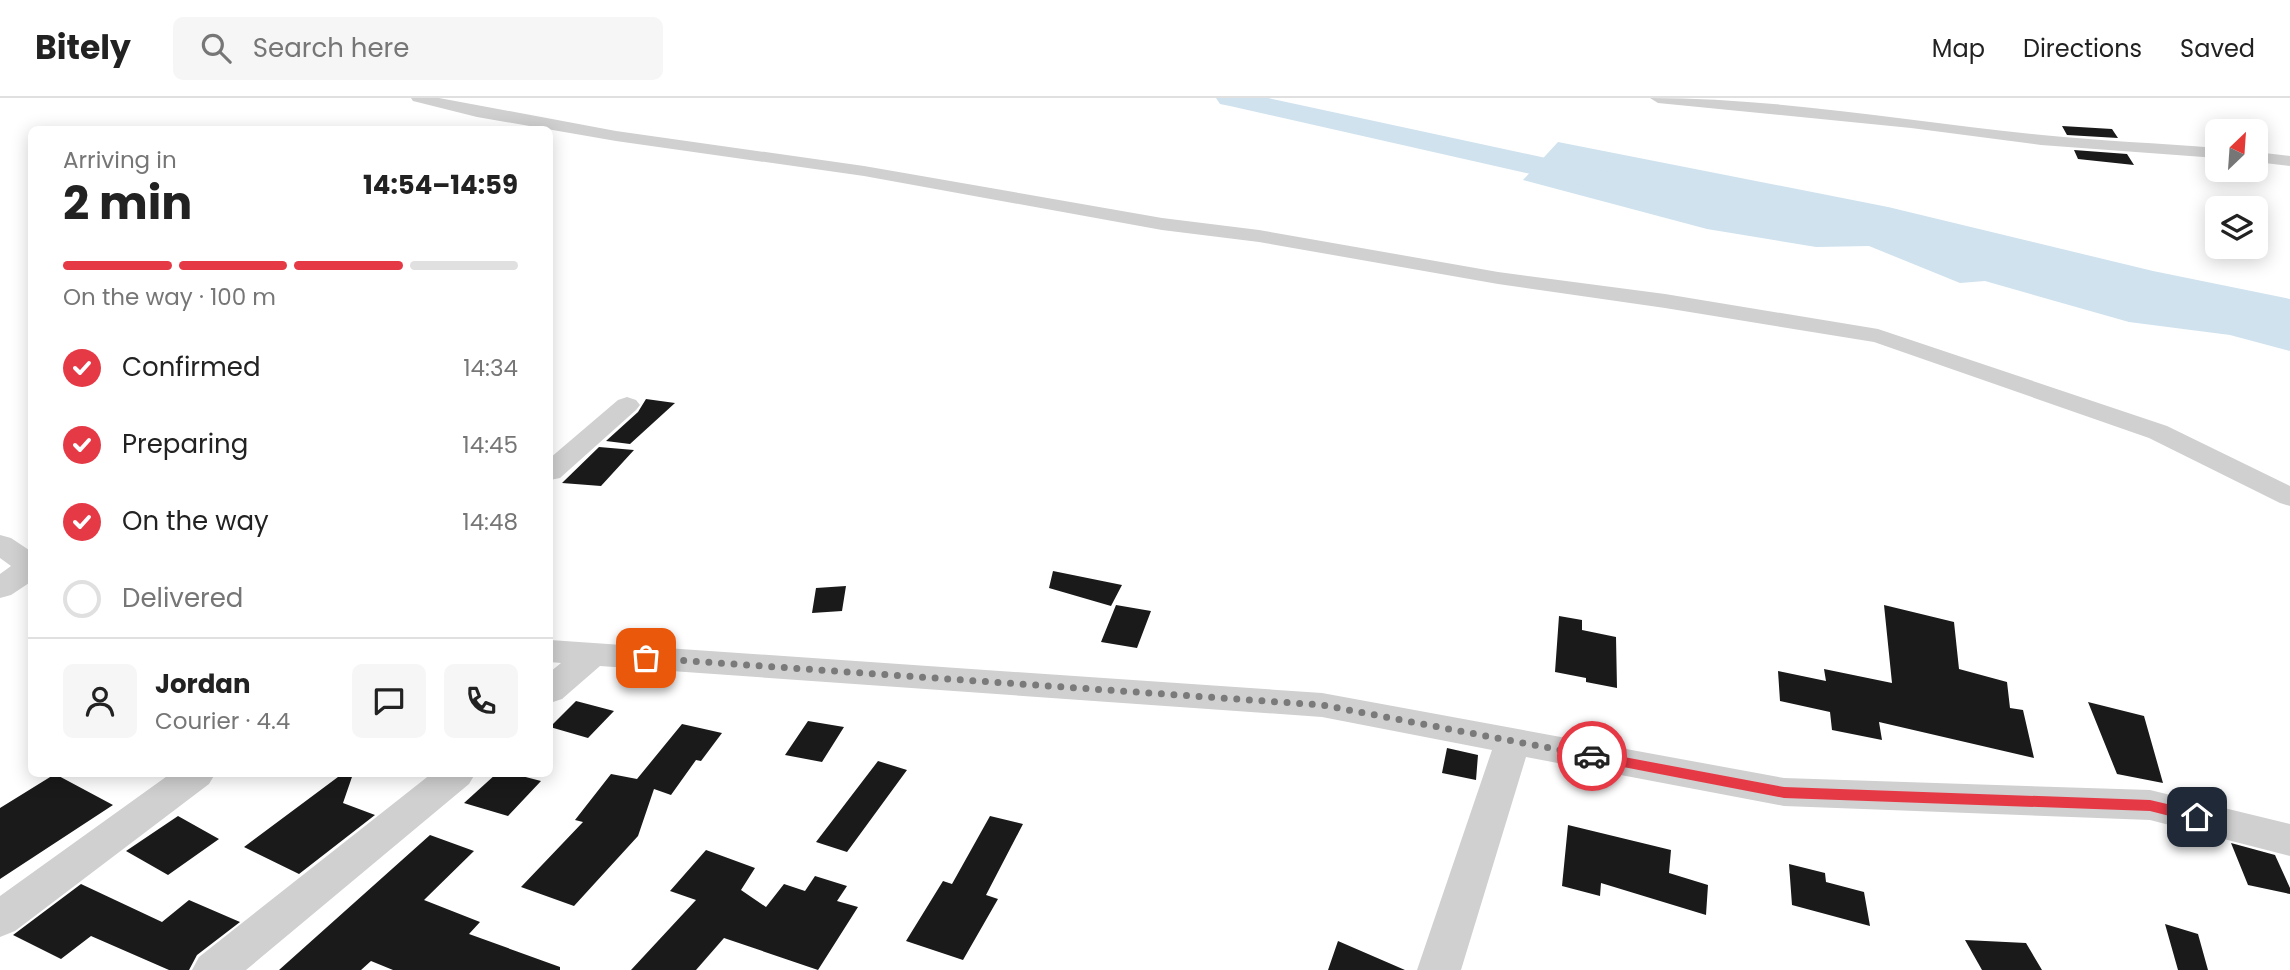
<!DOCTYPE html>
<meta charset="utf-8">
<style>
body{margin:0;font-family:Poppins,sans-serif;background:#f6f6f6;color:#222;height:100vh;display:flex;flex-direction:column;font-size:26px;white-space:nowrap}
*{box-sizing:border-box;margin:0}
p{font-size:23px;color:#767676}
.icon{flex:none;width:38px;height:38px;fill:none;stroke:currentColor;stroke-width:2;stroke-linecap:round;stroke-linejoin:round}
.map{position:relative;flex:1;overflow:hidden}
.sheet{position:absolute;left:28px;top:28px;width:525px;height:651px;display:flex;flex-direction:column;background:#fff;border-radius:10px;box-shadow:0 4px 18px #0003}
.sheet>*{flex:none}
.needle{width:46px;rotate:25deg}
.fabs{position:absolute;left:2205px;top:21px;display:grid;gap:14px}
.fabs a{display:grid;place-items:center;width:63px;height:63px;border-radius:10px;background:#fff;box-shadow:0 4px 18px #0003;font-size:35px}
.pin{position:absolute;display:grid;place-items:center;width:60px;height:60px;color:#fff;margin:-30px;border-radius:14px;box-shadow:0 4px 10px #0006}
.courier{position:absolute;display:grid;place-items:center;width:70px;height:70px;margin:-35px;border:5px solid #e63946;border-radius:50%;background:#fff;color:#222;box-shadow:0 2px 9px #0007}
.headline em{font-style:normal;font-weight:700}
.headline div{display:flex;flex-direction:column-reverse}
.headline{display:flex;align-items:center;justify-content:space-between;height:119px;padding:0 35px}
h1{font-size:46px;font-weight:700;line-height:52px}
.bar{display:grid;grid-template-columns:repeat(4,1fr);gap:10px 7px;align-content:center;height:84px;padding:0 35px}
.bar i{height:9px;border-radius:5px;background:#e0e0e0}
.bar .current{background:#e63946}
.bar p{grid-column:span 4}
.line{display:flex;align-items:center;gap:18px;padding:0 35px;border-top:2px solid #e0e0e0}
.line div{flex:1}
.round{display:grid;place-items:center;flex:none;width:74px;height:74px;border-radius:10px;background:#f6f6f6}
ol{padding:0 35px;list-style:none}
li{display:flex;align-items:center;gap:21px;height:77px}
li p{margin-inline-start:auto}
li .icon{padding:7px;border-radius:50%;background:#e63946;color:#fff;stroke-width:4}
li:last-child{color:#767676}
li i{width:38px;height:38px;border:4px solid #e0e0e0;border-radius:50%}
header{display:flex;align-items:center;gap:42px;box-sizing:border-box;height:98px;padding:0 35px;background:#fff;border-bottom:2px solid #e0e0e0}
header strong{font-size:33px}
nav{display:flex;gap:38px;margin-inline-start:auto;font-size:24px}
.search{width:490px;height:63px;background:#f6f6f6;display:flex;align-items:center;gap:18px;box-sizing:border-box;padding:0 24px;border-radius:10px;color:#767676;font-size:26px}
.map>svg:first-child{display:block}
</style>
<header>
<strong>Bitely</strong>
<div class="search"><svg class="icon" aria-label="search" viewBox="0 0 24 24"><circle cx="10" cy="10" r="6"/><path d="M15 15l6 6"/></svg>Search here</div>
<nav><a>Map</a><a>Directions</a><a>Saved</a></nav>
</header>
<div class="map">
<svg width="2290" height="872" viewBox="0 0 2290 872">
<rect width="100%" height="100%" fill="#fff"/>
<path fill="#cfe2ee" d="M1558 44 1888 109 2153 173 2290 201V253L2230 237 2129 224 1985 183 1960 185 1869 148 1816 149 1707 131 1523 82Z"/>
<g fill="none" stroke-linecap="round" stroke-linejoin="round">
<path fill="#cfe2ee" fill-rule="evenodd" d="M1216 0H1268L1606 73 1617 76 1622 83 1617 90 1606 93 1230 8 1220 6Z"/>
</g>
<path fill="#1a1a1a" d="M2062 28 2112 31 2118 40 2067 37Z
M2074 52 2127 56 2134 67 2078 61Z
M646 301 675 305 630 346 606 343 638 314Z
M599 349 634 352 601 388 562 385Z
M1053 473 1122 487 1111 508 1049 490Z
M846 488 842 513 812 515 816 490Z
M1116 507 1151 513 1137 550 1101 544Z
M1884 507 1954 524 1959 571 2007 584 2010 610 2023 612 2034 660 1879 624 1882 642 1832 632 1830 614 1780 603 1778 573 1826 583 1824 571 1892 585Z
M1559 518 1582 522V532L1616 539 1617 590 1586 584V580L1555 574Z
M576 603 614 613 588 640 550 629Z
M2088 604 2144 618 2163 685 2117 676Z
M808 623 844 629 822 664 785 657Z
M682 626 722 635 701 663 696 662 671 697 654 691 638 738 574 808 521 789 583 724 575 722 611 676 637 681Z
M1447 650 1478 657 1476 682 1442 675Z
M878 663 907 672 847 754 816 744Z
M55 676 113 707 0 781V710Z
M342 676H353L343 705 375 717 299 776 244 749Z
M496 676H514L541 683 508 718 464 705Z
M178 718 219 741 168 777 126 753Z
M990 718 1023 726 986 797 998 801 963 862 906 843 943 783 952 786Z
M1568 727 1671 752 1669 775 1708 787 1706 817 1601 785 1600 798 1562 788Z
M430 737 474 753 424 802 480 824 469 836 560 869V872H393L371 863 361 872H279Z
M2231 745 2275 757 2290 790V796L2248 787Z
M706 752 755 770 741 792 766 809 784 786 805 793 815 778 847 788 837 803 858 809 818 872 724 840 696 872H631L696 802 670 793Z
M1789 766 1825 775 1826 784 1864 794 1870 828 1792 807Z
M81 786 162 824 189 802 240 824 197 857 189 872H169L91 838 61 861 13 837Z
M2165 826 2198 836 2208 872H2178Z
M1965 842 2026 845 2042 872H1982Z
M1338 843 1405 872H1328Z"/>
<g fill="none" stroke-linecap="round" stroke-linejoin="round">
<path fill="#d0d0d0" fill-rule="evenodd" d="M411 0H439L616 33 864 68 1162 120 1259 132 1498 174 1665 196 1878 231 2167 328 2290 388V408L2280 405 2149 340 1874 244 1665 210 1498 186 1259 144 1162 132 864 78 616 43 477 19 413 3Z
M1650 0C1782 0 1911 24 2042 37 2100 43 2159 45 2217 50V60L2041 47 1911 30 1658 5Z
M2256 54 2290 58V68L2256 64Z
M627 299 636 302 640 307 636 312 560 380 550 382V360L618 302Z
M0 437 11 440 32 454V483L11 497 0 500V476L11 468 0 460Z
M550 542 1322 595 1784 680 2150 692 2290 726V758L2150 722 1784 708 1526 659 1461 872H1417L1492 652 1322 619 600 568 562 601 550 605V574L561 565 550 564Z
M170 676H215L209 686 15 833 0 839V798Z
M431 676H475L469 686 246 872H192L199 859Z"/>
</g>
<path fill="#e63946" d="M1592 653 1784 689 2150 702 2197 713 2204 719 2197 725 2150 713 1784 700 1587 662 1585 658Z"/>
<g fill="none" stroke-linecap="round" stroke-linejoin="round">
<path stroke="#7a7a7a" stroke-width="7" stroke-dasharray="0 12.6" d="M646 560 1322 607 1592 658"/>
</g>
</svg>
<div class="fabs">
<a><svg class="needle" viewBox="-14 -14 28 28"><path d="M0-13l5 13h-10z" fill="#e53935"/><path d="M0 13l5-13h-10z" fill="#767676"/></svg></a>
<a><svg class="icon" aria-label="layers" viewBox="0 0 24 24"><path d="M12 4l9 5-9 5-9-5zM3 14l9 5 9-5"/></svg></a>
</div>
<div class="pin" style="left:646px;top:560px;background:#ea580c"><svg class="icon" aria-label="bag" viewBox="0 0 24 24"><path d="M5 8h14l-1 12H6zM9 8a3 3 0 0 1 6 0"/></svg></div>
<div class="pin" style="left:2197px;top:719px;background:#1f2937"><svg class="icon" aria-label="home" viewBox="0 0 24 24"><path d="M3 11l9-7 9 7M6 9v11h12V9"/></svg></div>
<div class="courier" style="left:1592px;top:658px"><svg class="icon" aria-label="car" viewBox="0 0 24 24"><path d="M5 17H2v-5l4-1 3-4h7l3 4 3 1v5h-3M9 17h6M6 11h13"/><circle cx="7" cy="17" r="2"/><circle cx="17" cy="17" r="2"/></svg></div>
<section class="sheet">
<div class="headline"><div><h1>2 min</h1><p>Arriving in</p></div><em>14:54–14:59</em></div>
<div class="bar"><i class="current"></i><i class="current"></i><i class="current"></i><i></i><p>On the way · 100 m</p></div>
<ol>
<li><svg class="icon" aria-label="check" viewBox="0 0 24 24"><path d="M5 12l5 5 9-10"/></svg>Confirmed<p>14:34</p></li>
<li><svg class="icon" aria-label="check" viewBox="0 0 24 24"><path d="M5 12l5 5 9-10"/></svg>Preparing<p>14:45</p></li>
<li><svg class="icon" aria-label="check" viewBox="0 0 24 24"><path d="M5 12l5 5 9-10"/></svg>On the way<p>14:48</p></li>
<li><i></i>Delivered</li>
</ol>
<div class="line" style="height:126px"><a class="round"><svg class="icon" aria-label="person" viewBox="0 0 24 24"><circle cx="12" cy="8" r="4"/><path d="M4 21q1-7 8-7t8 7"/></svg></a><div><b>Jordan</b><p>Courier · 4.4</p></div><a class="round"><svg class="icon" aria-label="chat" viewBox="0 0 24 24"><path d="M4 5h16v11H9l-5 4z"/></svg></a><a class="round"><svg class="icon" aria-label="phone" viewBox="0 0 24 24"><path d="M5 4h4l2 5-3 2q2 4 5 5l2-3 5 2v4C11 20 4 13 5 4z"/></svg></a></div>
</section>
</div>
